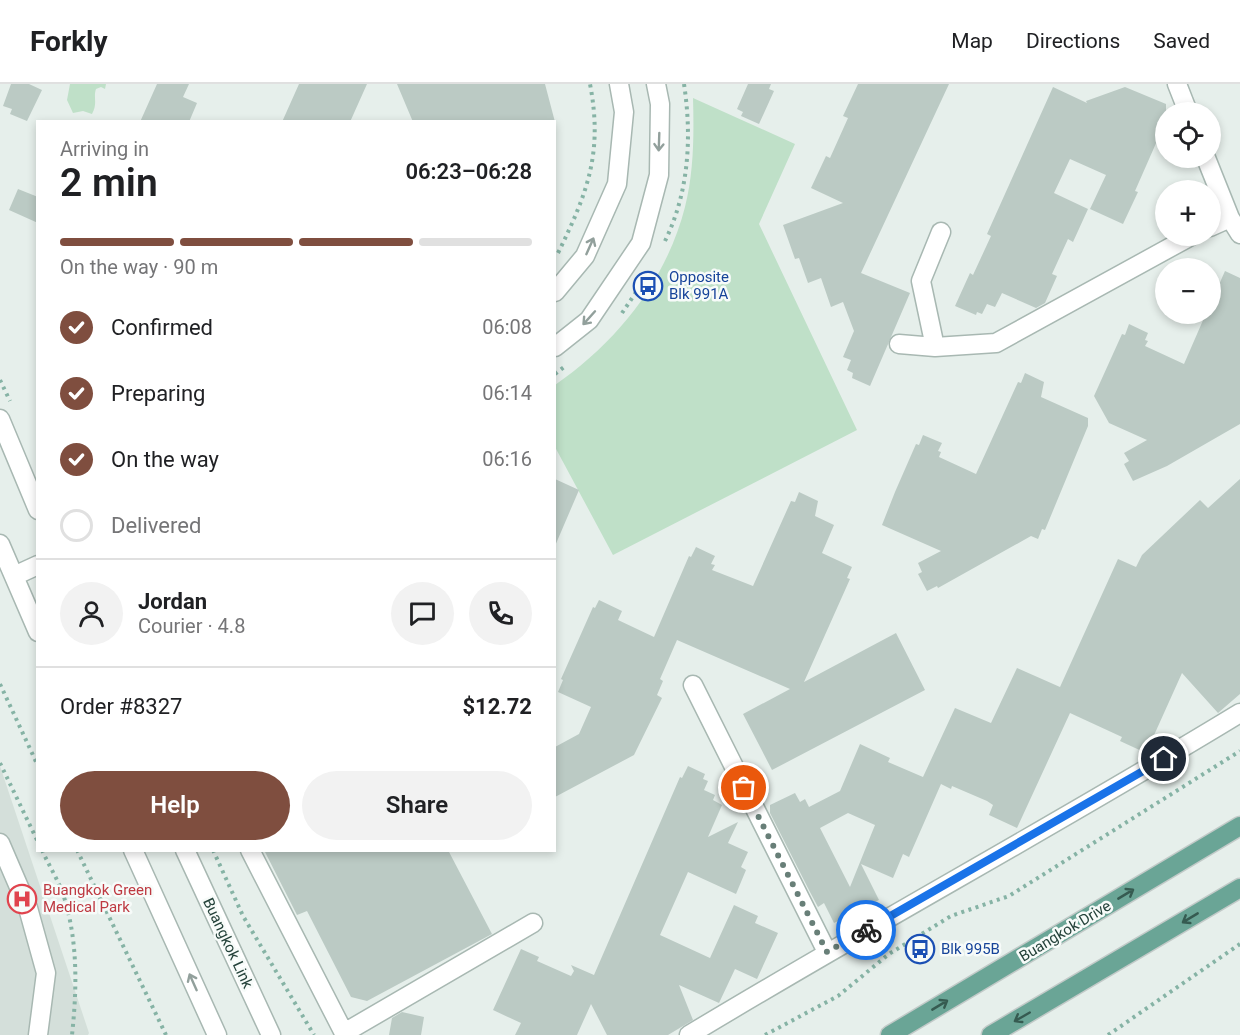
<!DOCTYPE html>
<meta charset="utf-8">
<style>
body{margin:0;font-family:Roboto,sans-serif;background:#f2f2f2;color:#202124;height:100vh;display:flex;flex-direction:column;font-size:22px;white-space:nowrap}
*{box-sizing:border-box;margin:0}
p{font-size:20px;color:#757577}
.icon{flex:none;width:33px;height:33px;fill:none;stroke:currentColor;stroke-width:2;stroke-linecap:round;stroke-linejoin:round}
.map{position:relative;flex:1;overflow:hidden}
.panel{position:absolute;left:36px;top:36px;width:520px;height:732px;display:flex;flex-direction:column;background:#fff;border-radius:0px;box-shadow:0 3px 9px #0003}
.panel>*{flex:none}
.controls{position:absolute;left:1155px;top:18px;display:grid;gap:12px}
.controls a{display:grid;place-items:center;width:66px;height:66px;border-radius:50%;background:#fff;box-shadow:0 3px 9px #0003;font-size:30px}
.pin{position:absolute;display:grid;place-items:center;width:51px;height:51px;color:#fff;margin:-26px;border:3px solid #fff;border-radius:50%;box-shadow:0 2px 6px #0007}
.courier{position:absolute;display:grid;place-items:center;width:60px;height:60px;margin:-30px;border:4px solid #1a73e8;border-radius:50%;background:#fff;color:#222;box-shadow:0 2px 8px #0007}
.head em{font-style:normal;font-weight:600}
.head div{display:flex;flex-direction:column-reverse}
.head{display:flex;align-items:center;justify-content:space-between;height:102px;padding:0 24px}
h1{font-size:39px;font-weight:600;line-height:45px}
.bar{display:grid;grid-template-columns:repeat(4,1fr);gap:9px 6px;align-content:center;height:72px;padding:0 24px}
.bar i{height:8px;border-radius:4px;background:#e0e0e0}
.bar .active{background:#7f4e3f}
.bar p{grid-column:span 4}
.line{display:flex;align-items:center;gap:15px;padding:0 24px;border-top:2px solid #e0e0e0}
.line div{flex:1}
.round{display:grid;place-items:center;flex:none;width:63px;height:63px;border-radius:32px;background:#f2f2f2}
ol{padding:0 24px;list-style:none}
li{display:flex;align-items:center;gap:18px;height:66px}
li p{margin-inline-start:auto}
li .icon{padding:6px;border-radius:50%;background:#7f4e3f;color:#fff;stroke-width:4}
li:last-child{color:#757577}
li i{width:33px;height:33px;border:3px solid #e0e0e0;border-radius:50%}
.primary-button{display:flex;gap:12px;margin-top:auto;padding:12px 24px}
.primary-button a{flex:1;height:69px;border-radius:36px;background:#7f4e3f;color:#fff;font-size:24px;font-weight:600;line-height:69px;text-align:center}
.primary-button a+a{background:#f2f2f2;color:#202124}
header{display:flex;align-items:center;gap:36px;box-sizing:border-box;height:84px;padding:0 30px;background:#fff;border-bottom:2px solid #e0e0e0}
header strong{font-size:28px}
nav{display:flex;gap:33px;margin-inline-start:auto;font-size:21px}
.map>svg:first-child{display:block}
</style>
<header>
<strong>Forkly</strong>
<nav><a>Map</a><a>Directions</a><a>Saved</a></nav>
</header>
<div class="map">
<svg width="1240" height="951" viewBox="0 0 1240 951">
<rect width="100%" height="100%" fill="#e6efeb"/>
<path fill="#d4dfda" d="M0 682 89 949 88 951H0Z"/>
<path fill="#bfe0c8" d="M70 0H106L105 5 101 3 96 5C93 14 98 19 92 30L83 27 73 29 67 16Z
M693 14 795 60 759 140 857 346 613 471 555 363V301C617 258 666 197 685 123 694 88 694 50 693 14Z"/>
<path fill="#bbcac4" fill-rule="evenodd" d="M11 0H29L42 6 27 37 10 30 12 25 3 22Z
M157 0H189L183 13 197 19 189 38H140Z
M299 0H367L350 38H282Z
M397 0H545L555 38H413Z
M748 0H771L769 5 774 7 759 40 741 32 743 28 737 25Z
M858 0H949L861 189 910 209 870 302 852 294 853 289 847 286 851 276 843 273 854 247 843 218 831 223 821 194 808 199 799 174 795 175 783 141 843 119 811 104 826 72 830 74 848 34 843 32Z
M1053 3 1087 19 1086 17 1125 3 1166 20V46L1160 58 1157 57 1135 107 1138 108 1123 140 1090 125 1106 91 1070 75 1054 109 1088 125 1073 158 1068 155 1052 190 1057 192 1045 219 1036 224 1002 209 995 223 987 220 982 230 977 228 976 231 955 222 970 189 973 191 991 152 987 150Z
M18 105 38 113V139L9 126Z
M1225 187 1240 194V340L1167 382 1133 397 1124 380 1129 377 1124 369 1147 356 1109 339 1094 312 1122 250 1125 251 1129 240 1148 249 1145 256 1148 257 1145 262 1184 280 1204 234 1207 230H1210V221Z
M1025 289 1044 298 1041 313 1088 334V342L1045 446 1042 445 1038 455 1031 452 938 504 937 502 927 507 918 490 922 488 918 479 941 467 882 441 895 408 916 360 919 361 923 351 942 359 938 367 941 368 939 373 976 390 1018 298 1021 299Z
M555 395 579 406 555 462Z
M1240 395V610L1218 629 1182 589 1146 669 1120 657 1122 653 1070 629 1017 744 989 731 993 721 987 717 952 702 951 705 941 700 909 773 903 770 893 794 861 780 879 816 834 839 824 819 818 823 810 808 770 729V721L795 709 800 718 805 715 809 723 840 707 860 660 890 674 888 678 923 693 955 624 991 639 1017 584 1060 603 1118 475 1136 483 1142 471 1200 416 1208 424ZM848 729 875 741 850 803 820 744Z
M799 408 818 417 815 432 834 441 822 469 852 483 847 494 850 495 804 598 896 549 925 606 772 686 743 630 790 605 677 556 660 595 663 597 657 611 662 614 634 671 555 713V663L579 650 591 623 558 608 563 596 561 595 593 523 595 524 599 516 622 527 618 536 654 553 689 472 691 473 696 463 715 472 711 480 715 481 712 486 753 502 791 417 795 418Z
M688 682 705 690 703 695 708 697 704 706 715 711 713 716 722 721 708 753 738 738 728 759 748 768 741 783 746 786 736 810 688 788 660 851 710 874 734 821 758 832 755 839 778 849 757 895 735 885 719 919 679 901 693 936 668 951H607L591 920 577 951H515L521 939 493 926 521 865 539 873 537 877 571 892 574 887 571 881 594 891 680 693 682 694Z
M264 766H448L492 850 367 917 351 913 307 827 297 831Z
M402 928 424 933 421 951H389L392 934Z"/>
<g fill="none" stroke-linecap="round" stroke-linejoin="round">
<g stroke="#a8b8b2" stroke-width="21">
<path id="minor" d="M1177 0 1188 28
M1206 74 1230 134 1240 150
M1210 143 1230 134
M555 208 585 172 617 100 624 28 619 0
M899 260 935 263 996 259 1191 152
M555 263 589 236 641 159 659 91 660 20 656 0
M935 263 921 197 941 148
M0 335 38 426
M0 460 38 548
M14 492 38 481
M693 601 827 868
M0 759 28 824 46 889 38 951
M133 766 217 951
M185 766 271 951
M250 766 345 951
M344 949 533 839
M689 951C871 841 1058 740 1240 629"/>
</g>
<g stroke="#c2cac8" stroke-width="21">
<path id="major" d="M890 951 1240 742
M991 951 1240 804"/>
</g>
<path stroke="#86b3a5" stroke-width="4" stroke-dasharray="3 4.5" stroke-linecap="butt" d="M665 157C689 108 692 53 684 0
M558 169C588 108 603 68 590 0
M622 229 651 186
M555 290 564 283
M0 296 10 317
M0 600 38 682
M0 679 38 758
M42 766C49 782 59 797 64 813 78 858 77 905 72 951
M77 766 166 951
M213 766 243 832 314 951
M765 951 838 912 889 870 951 832 1009 812 1240 667
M1108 951 1240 860"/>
<use href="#minor" stroke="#fff" stroke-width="18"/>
<use href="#major" stroke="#6aa596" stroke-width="18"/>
</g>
<defs><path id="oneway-shaft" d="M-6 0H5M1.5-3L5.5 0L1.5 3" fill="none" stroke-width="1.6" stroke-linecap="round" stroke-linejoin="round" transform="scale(1.5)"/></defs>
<g stroke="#92a09c">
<use href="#oneway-shaft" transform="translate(659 58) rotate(92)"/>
<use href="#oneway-shaft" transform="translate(590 162) rotate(-66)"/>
<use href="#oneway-shaft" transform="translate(589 234) rotate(132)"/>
<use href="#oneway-shaft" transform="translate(193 898) rotate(-114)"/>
</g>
<g stroke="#365b51">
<use href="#oneway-shaft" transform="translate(1126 810) rotate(-31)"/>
<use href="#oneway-shaft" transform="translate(1190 834) rotate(149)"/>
<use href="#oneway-shaft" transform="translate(940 921) rotate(-31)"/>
<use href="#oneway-shaft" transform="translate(1022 933) rotate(150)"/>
</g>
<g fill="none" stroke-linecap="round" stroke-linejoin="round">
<path stroke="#687f78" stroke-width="6" stroke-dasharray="0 10.8" d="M744 704 827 868 866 846"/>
<path stroke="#1a73e8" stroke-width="8" d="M866 846 1164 675"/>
</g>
<defs>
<g id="bus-ring" transform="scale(1.5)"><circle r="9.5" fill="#f7fbf9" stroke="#1a4fb4" stroke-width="1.5"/><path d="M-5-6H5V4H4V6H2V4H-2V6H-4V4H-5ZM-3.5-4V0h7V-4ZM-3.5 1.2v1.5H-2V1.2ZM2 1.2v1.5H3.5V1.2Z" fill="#1a4fb4"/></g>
<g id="hospital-ring" transform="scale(1.5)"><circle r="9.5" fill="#f7fbf9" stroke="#e0444e" stroke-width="1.5"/><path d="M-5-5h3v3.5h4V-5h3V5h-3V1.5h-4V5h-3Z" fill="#e0444e"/></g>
</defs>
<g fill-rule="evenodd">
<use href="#bus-ring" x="648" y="202"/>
<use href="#hospital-ring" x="22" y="815"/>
<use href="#bus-ring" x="920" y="865"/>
</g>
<g text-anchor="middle" stroke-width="5" stroke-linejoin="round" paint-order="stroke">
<g font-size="15" fill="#164399" stroke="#f7fbf9" text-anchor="start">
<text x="669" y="198">Opposite<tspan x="669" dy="17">Blk 991A</tspan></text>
<text x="941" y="870">Blk 995B</text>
</g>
<g font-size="15" fill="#be3a42" stroke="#f7fbf9" text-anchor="start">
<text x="43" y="811">Buangkok Green<tspan x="43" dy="17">Medical Park</tspan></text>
</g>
<g font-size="15" fill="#24423a" stroke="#f7fbf9">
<text transform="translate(1065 847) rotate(-31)" y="5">Buangkok Drive</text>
<text transform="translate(228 859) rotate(65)" y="5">Buangkok Link</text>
</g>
</g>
</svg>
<div class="controls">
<a><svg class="icon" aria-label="locate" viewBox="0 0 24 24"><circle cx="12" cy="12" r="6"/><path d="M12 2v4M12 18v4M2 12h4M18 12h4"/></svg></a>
<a>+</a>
<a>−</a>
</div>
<div class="pin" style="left:744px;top:704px;background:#ea580c"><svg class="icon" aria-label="bag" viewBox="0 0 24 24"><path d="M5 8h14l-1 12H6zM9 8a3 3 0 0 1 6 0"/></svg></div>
<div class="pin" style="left:1164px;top:675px;background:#1f2937"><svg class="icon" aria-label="home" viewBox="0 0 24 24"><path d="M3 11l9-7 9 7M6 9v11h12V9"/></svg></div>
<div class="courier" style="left:866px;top:846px"><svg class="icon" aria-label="bike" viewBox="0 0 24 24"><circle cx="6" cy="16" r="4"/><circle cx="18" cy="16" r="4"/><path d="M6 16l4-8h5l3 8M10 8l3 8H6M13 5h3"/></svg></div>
<section class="panel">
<div class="head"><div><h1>2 min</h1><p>Arriving in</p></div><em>06:23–06:28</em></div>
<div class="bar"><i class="active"></i><i class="active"></i><i class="active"></i><i></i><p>On the way · 90 m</p></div>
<ol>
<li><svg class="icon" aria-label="check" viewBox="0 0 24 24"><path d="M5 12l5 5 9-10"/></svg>Confirmed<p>06:08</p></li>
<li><svg class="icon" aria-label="check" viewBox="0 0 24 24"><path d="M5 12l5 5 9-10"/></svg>Preparing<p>06:14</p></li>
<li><svg class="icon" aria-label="check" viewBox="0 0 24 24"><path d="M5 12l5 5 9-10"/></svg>On the way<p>06:16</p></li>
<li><i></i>Delivered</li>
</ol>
<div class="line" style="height:108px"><a class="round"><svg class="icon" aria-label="person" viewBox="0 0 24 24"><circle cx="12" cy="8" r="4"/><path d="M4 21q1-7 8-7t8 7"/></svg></a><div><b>Jordan</b><p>Courier · 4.8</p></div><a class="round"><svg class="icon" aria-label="chat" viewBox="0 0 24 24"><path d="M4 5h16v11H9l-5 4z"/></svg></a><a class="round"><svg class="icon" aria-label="phone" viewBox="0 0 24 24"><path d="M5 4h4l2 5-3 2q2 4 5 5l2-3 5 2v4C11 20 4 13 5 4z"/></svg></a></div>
<div class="line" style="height:78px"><div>Order #8327</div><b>$12.72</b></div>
<div class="primary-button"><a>Help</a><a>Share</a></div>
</section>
</div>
